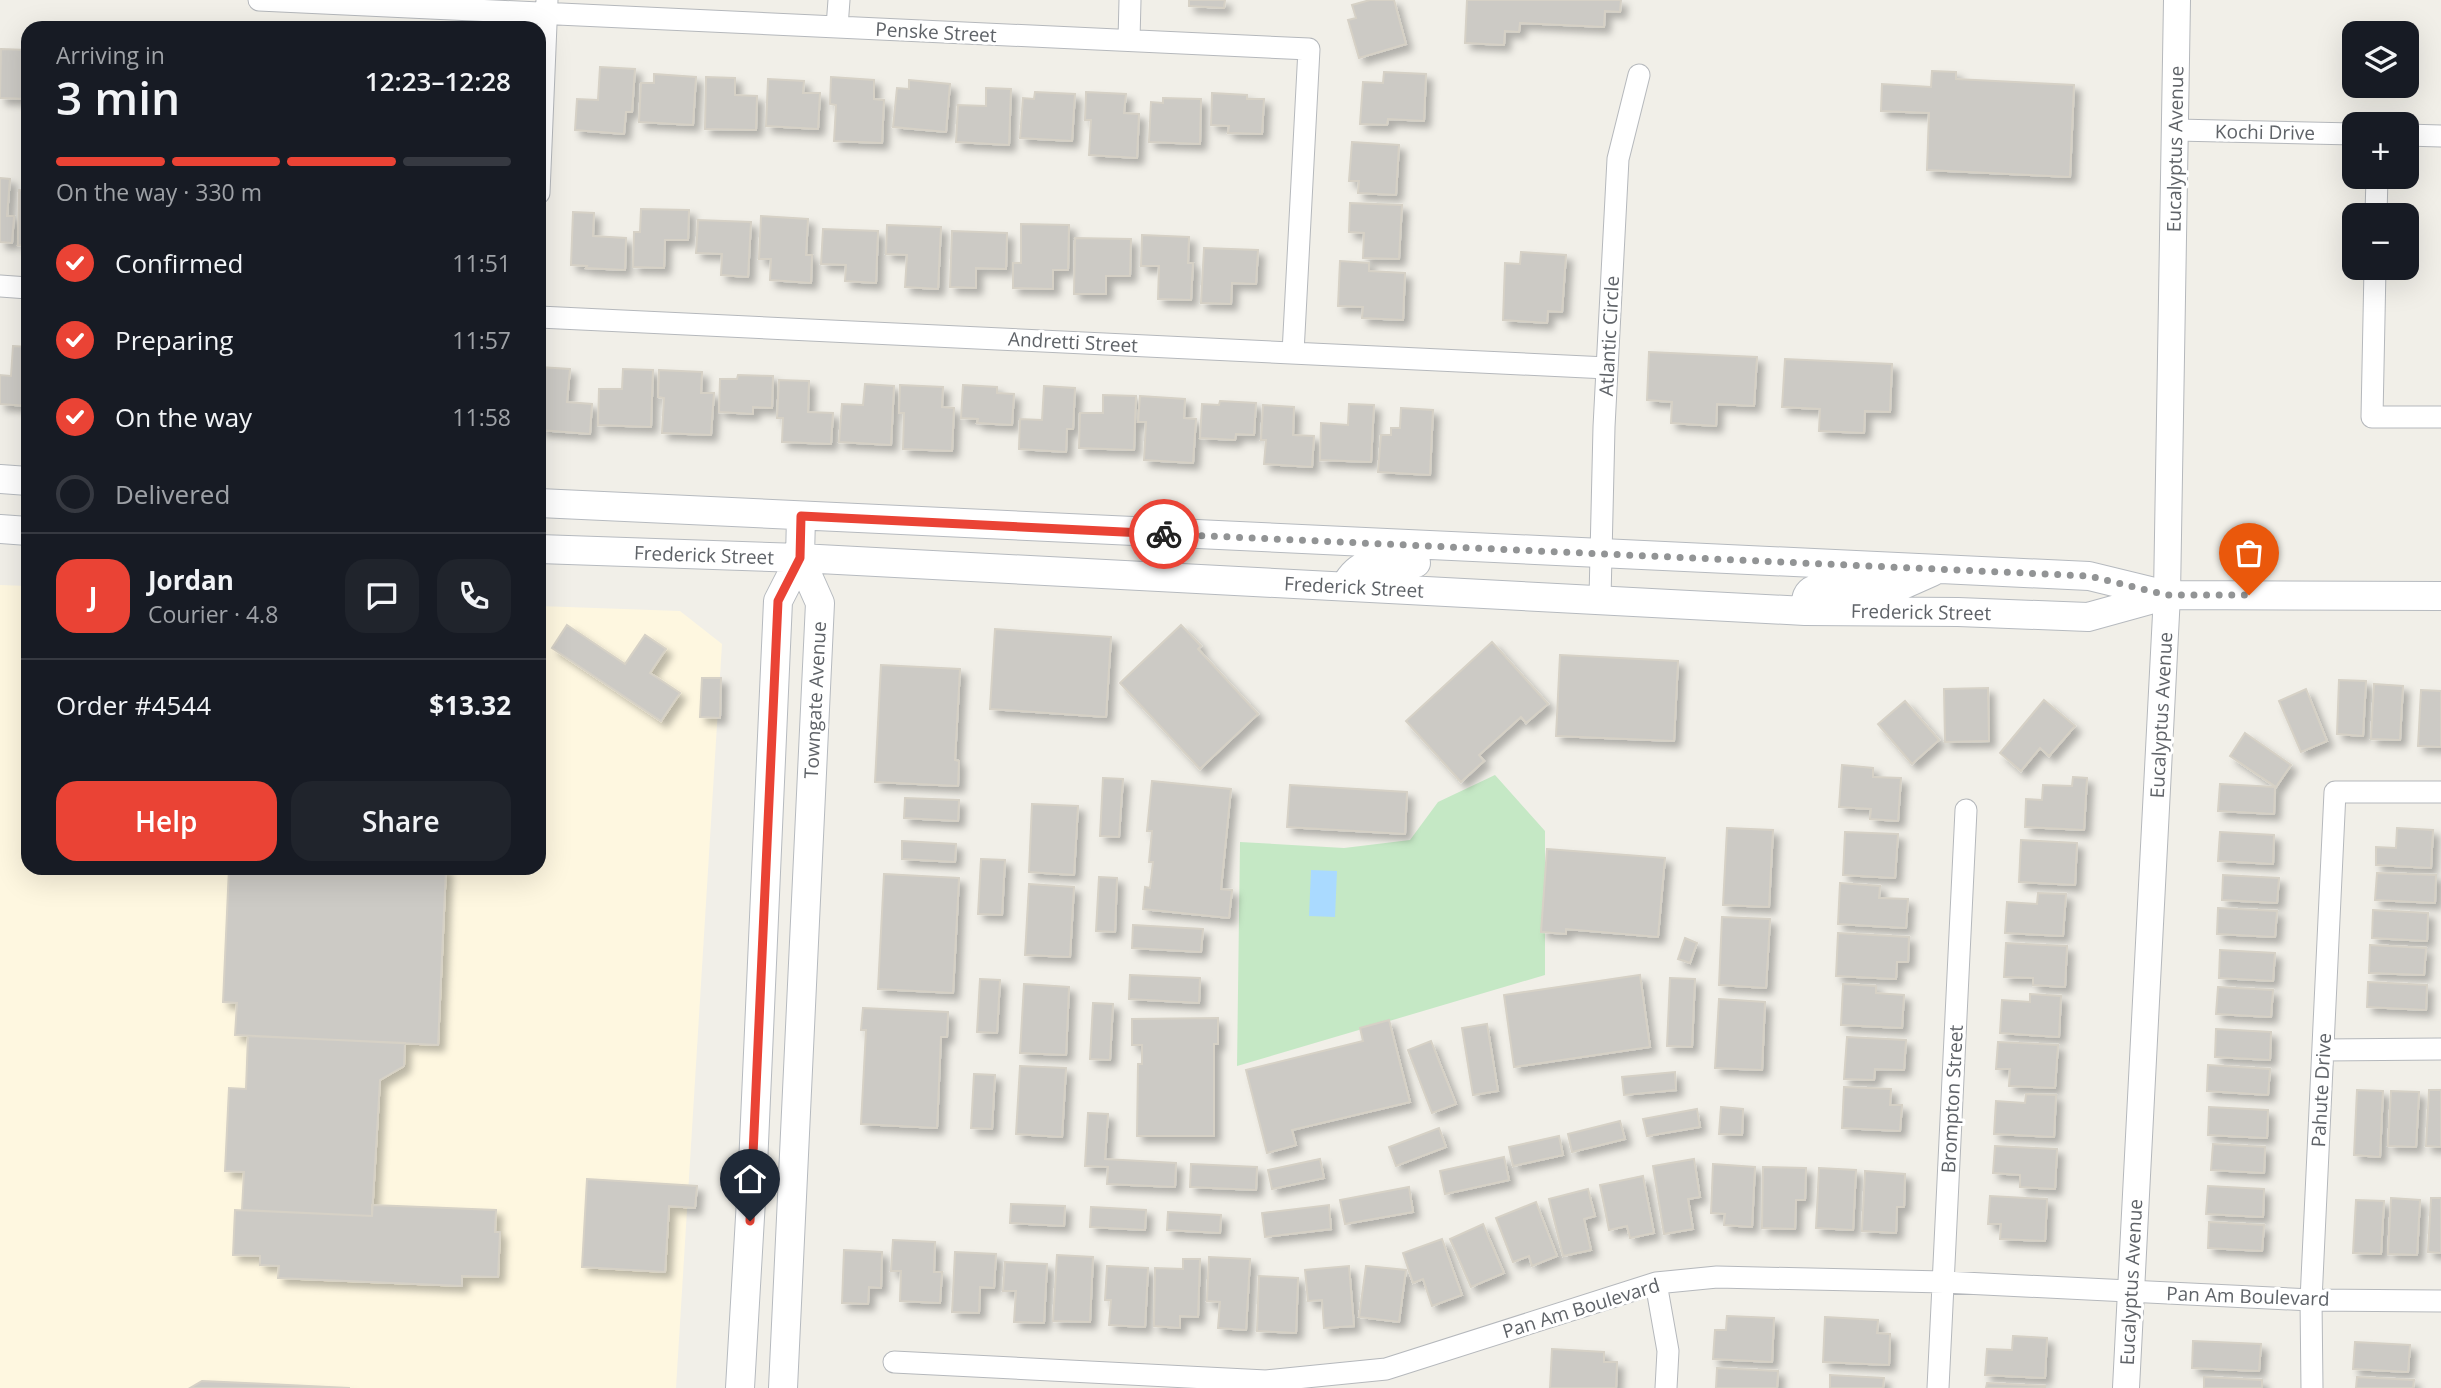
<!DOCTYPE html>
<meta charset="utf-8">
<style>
body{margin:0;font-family:"Open Sans",sans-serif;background:#20242c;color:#f1f3f6;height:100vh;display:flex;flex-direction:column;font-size:26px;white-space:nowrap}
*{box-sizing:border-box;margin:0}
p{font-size:23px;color:#9ea1a6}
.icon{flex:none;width:38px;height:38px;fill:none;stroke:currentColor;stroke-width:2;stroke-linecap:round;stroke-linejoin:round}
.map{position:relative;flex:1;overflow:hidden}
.panel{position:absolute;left:21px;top:21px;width:525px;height:854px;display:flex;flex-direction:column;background:#171b24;border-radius:21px;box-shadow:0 7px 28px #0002}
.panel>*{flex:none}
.buttons{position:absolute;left:2342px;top:21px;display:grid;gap:14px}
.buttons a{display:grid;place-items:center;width:77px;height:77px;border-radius:14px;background:#171b24;box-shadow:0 7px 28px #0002;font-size:35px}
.pin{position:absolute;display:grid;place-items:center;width:60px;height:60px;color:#fff;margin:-72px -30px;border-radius:50% 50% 50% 0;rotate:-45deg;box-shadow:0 0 7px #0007}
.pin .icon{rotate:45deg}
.courier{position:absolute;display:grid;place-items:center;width:70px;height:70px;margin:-35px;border:5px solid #ea4335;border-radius:50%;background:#fff;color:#222;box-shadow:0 2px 9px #0007}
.head em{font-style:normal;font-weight:600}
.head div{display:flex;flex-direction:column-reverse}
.head{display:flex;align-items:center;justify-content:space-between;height:119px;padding:0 35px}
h1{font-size:46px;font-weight:600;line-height:52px}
.bar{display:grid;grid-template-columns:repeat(4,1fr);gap:10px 7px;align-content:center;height:84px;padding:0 35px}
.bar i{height:9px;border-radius:5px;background:#363941}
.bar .on{background:#ea4335}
.bar p{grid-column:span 4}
.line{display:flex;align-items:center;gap:18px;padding:0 35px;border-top:2px solid #363941}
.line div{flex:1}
.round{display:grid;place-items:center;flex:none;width:74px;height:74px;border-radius:21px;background:#20242c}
ol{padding:0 35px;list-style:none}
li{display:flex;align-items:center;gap:21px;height:77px}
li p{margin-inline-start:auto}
li .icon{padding:7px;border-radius:50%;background:#ea4335;color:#fff;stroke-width:4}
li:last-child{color:#9ea1a6}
li i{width:38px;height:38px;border:4px solid #363941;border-radius:50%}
.button{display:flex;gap:14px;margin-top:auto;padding:14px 35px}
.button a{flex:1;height:80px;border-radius:21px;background:#ea4335;color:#fff;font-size:28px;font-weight:600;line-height:80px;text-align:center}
.button a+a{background:#20242c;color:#f1f3f6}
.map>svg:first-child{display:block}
</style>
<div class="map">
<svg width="2441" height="1388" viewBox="0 0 2441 1388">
<defs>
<filter id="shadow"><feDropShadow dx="6" dy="6" stdDeviation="3.5" flood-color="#0004"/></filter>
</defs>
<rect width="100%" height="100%" fill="#f1efe8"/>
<path fill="#fef7e0" d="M0 585 28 586V868H539V606L680 611 722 644 676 1388H0Z"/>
<path fill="#c5e8c5" d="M1495 775 1545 831V975L1237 1066 1240 842 1344 848 1410 840 1438 802Z"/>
<path fill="#aadaff" d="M1311 870 1337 871 1335 917 1309 916Z"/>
<path fill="#cccac5" stroke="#d6d1c6" stroke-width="2" filter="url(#shadow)" d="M1189 0H1225L1224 8 1189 6Z
M1370 0H1394L1406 44 1359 58 1348 20 1356 18 1352 5Z
M1467 0H1621L1620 12 1605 11 1604 27 1520 23 1519 32 1505 31 1504 45 1465 43Z
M1 49 28 50V99L0 98Z
M600 67 635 69 632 112H626L624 134 575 130 577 99 598 100Z
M1932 71 1956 72V79L2074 85 2070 177 1927 170 1929 113 1881 111 1882 84 1931 87Z
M1384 72 1426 74 1424 121 1388 119 1387 125 1360 124 1363 82 1383 83Z
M654 74 696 77 693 125 639 122 641 83H654Z
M706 77 735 78V95L757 96 756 130 705 129Z
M831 77 874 80V99L884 100 882 143 834 141 836 105 830 104Z
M768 79 804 81 803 93H820L818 129 766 126Z
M909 80 950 84 946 132 893 127 897 88 909 89Z
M986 88 1011 89 1009 145 956 142 958 105 986 106Z
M1035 92 1075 94 1072 141 1020 138 1023 98 1034 99Z
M1086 92 1126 94 1124 113 1139 114 1137 158 1089 155 1091 120H1085Z
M1212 93 1247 95V99H1264L1262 134 1228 133 1229 126 1211 125Z
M1163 98 1201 99 1200 144 1149 142 1151 102 1163 103Z
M1352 142 1399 145 1396 195 1358 193 1359 181H1349Z
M0 178 10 179 7 216H14L12 243 0 242Z
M19 190 28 191V246L18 245Z
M1350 203 1402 205 1399 259 1363 258 1364 233 1349 232Z
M641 209 689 210 688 240H665L664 268 633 267 634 232H640Z
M573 212 594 213 593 236 626 238 625 270 586 268 587 266 571 265Z
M761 216 808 219 806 255H812L811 283 770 280 771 259H759Z
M698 220 751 222 748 277 721 275 722 254 696 253Z
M1021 224 1069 225 1068 270H1053V289L1013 288V263H1021Z
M887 225 941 227 938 289 905 287 907 255 886 254Z
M823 229 878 231 876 283 845 281 846 265 821 264Z
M952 231 1007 233 1006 269 976 268V288L950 287Z
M1142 235 1189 237 1188 263H1193L1191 300 1158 299 1159 266H1141Z
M1075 238 1131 239 1130 276H1106V294H1074Z
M1204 248 1258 250 1256 284 1232 283 1231 304 1201 303Z
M1521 252 1566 255 1562 312 1548 311 1547 323 1503 320 1505 263 1520 264Z
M1340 261 1369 263V271L1405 273 1403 320 1362 318 1363 307 1338 306Z
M13 346 28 347V406L0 404V375L11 376Z
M1649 352 1757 357 1754 406 1717 404 1716 426 1671 423 1672 402 1647 400Z
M1785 359 1892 364 1890 412 1865 411 1864 433 1819 431 1820 409 1782 407Z
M539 367 570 369 567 402 592 404 590 434 540 430 542 406H539Z
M623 369 653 370 651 427 598 425 599 389H622Z
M659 370 702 372 701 393H714L711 435 662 433 664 398 658 397Z
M738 375 773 376 772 408 753 407V414L719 412 720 379H737Z
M779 380 809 381 808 412 833 413 831 444 782 442 783 418H777Z
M865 384 894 386 891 445 839 442 842 404 863 405Z
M900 385 943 387 942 407 954 408 952 451 903 449 904 413H899Z
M963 385 997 387V393L1014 394 1012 425 977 423 978 419 961 418Z
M1044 386 1075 388 1073 429H1067L1066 452 1019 449 1020 419 1042 420Z
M1103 395 1136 396 1134 450 1079 448 1080 413H1103Z
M1140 396 1185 399 1184 418 1196 419 1193 463 1144 460 1146 422H1138Z
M1220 401 1256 403 1254 435 1236 434 1235 440 1200 438 1202 404 1219 405Z
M1349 404 1374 405 1371 462 1320 460 1321 423 1348 425Z
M1263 405 1294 407 1293 435 1314 436 1312 467 1264 464 1266 440H1261Z
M1401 408 1433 410 1430 475 1378 472 1381 435H1391V428H1400Z
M567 625 625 664 645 635 666 649 650 673 680 693 661 721 552 648Z
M1181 625 1201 646 1198 649 1258 714 1200 769 1120 683Z
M995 629 1111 637 1106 717 990 709Z
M1492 642 1548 704 1526 723 1521 717 1479 755 1484 761 1461 782 1406 721Z
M1560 655 1678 661 1674 741 1556 736Z
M881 665 960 669 955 760 959 761 958 786 875 782Z
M702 678H721L720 718 700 717Z
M2339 680 2366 681 2363 736 2337 734Z
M2374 684 2403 686 2400 740 2371 739Z
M1988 688 1989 741 1945 742 1944 689Z
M2306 689 2327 741 2301 752 2279 701Z
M2421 690 2441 691V747L2418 746Z
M2044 700 2075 726 2049 756 2040 748 2021 771 2000 753Z
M1905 701 1939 740 1912 764 1878 724Z
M2245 733 2291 765 2276 787 2230 756Z
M1842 765 1873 768V777L1901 778 1898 821 1870 819 1871 809 1839 807Z
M2073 777 2087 778 2084 830 2025 827 2026 799 2042 800 2043 785 2072 786Z
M1103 778 1123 779 1119 837 1100 836Z
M1152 781 1231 789 1221 889 1232 890 1229 918 1143 909 1145 887 1150 888 1153 862H1149L1152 831H1147Z
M2220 784 2275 787 2274 814 2218 811Z
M1290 785 1407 792 1405 834 1287 827Z
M905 798 959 800 958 821 904 818Z
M1032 804 1078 806 1074 875 1029 872Z
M1727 828 1773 830 1769 907 1723 905Z
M2397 828 2433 830 2431 868 2376 865V847L2396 848Z
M1845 832 1898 834 1895 878 1843 875Z
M2220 832 2274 835 2273 864 2218 861Z
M2021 840 2077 843 2075 885 2019 882Z
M902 841 956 844 955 862 902 859Z
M1547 849 1665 858 1658 937 1566 929V934L1541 932Z
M981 859 1005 860 1002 915 978 914Z
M229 868H446L438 1045 235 1035 237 1003 223 1002Z
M2377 873 2436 875 2435 903 2375 900Z
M884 874 959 878 953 993 878 989Z
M2223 875 2279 878 2277 903 2222 900Z
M1099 877 1117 878 1115 932 1096 931Z
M1840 883 1880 886 1879 898 1908 899 1906 928 1838 924Z
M1029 884 1074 887 1070 957 1025 955Z
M2038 893 2066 894 2063 936 2005 933 2007 902 2037 904Z
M2218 908 2277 911 2275 937 2217 934Z
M2373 910 2428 913 2427 941 2372 938Z
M1722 917 1770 919 1766 988 1719 985Z
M1133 925 1203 929 1201 952 1132 948Z
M1838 933 1909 937 1908 962H1897L1896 979 1836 976Z
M1685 938 1697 943 1690 963 1678 959Z
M2006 943 2067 946 2065 987 2033 985V978L2004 977Z
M2370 945 2426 948 2424 975 2369 973Z
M2220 950 2275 953 2273 981 2219 978Z
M1130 975 1200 978 1199 1003 1129 999Z
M1640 975 1650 1047 1514 1067 1504 995Z
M1670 978 1695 979 1692 1047 1667 1046Z
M980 979 1000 980 997 1033 977 1032Z
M2368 982 2427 985 2426 1010 2367 1007Z
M1024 984 1069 987 1066 1055 1020 1053Z
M1843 984 1876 986V993L1904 995 1902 1028 1841 1025Z
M2218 987 2273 990 2271 1017 2216 1014Z
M2030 994 2061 996 2059 1037 2000 1033 2002 1000 2030 1002Z
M1719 999 1765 1002 1762 1070 1715 1068Z
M1093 1003 1113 1004 1110 1060 1090 1059Z
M863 1008 948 1012 947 1037H941L937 1128 861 1124 866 1030H861Z
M1218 1018V1044H1214V1136H1137L1138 1064H1142V1045H1132V1019Z
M1389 1020 1410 1102 1292 1130 1296 1145 1267 1153 1246 1070 1363 1041 1360 1028Z
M1487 1024 1498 1091 1473 1095 1462 1028Z
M2216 1029 2271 1032 2270 1060 2215 1057Z
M248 1036 405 1043 404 1066 380 1080 372 1216 242 1210 244 1172 225 1171 229 1088 246 1089Z
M1847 1037 1906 1040 1904 1070 1875 1069 1874 1080 1844 1079Z
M1431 1041 1456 1104 1432 1113 1408 1050Z
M1998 1042 2058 1045 2055 1088 2009 1086 2010 1069H1996Z
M2208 1065 2270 1069 2268 1095 2207 1091Z
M1020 1066 1066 1068 1062 1137 1016 1134Z
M1675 1072 1676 1090 1624 1095 1622 1077Z
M974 1074 995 1075 992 1129 971 1128Z
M1844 1087 1891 1089 1890 1105H1902L1900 1131 1842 1128Z
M2357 1090 2383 1091 2380 1157 2354 1155Z
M2429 1090H2441V1147L2426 1146Z
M2391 1091 2419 1092 2416 1147 2388 1146Z
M2026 1094 2056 1095 2054 1137 1994 1134 1996 1101 2025 1103Z
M1721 1107 1743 1109 1742 1135 1719 1134Z
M2209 1107 2268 1110 2267 1138 2208 1135Z
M1697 1109 1700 1127 1647 1136 1643 1119Z
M1088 1113 1108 1114 1105 1159 1176 1163 1175 1187 1107 1184 1108 1167 1085 1166Z
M1620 1121 1625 1139 1572 1152 1568 1134Z
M1439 1128 1446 1147 1396 1166 1389 1147Z
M1559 1136 1563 1155 1513 1166 1509 1147Z
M2213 1144 2265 1147 2264 1173 2211 1170Z
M1995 1146 2057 1149 2055 1189 2020 1187V1175L1993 1173Z
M1504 1157 1509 1180 1445 1194 1440 1171Z
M1320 1159 1324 1178 1272 1189 1268 1170Z
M1694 1159 1700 1197 1688 1199 1693 1229 1664 1234 1653 1166Z
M1191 1164 1257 1167 1256 1190 1190 1187Z
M1713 1164 1755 1167 1752 1227 1724 1225 1725 1214 1711 1213Z
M1763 1167 1806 1168 1805 1200H1796L1795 1229 1762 1228Z
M1819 1168 1856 1170 1853 1230 1816 1228Z
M1865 1171 1905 1174 1904 1207H1897L1896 1233 1862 1231Z
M1643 1176 1654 1233 1630 1238 1627 1226 1609 1230 1600 1185Z
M587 1179 697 1186 695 1208 669 1206 665 1272 582 1267Z
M2208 1186 2264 1189 2263 1217 2206 1214Z
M1409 1187 1413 1212 1345 1224 1340 1200Z
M1588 1189 1595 1216 1584 1219 1591 1250 1563 1256 1549 1199Z
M1990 1196 2047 1199 2045 1241 2000 1239 2001 1224H1988Z
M2391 1198 2420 1200 2417 1255 2388 1254Z
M2431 1198H2441V1253L2428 1252Z
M2356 1200 2384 1201 2381 1254 2353 1253Z
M1536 1202 1557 1256 1532 1266 1529 1256 1513 1262 1496 1218Z
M1011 1204 1065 1206 1064 1226 1010 1223Z
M372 1205 496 1210 495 1232H500L498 1277 462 1276V1286L278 1278 279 1266 260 1265V1256L233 1255 235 1210 372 1216Z
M1329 1205 1331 1229 1265 1237 1262 1213Z
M1091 1207 1146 1210 1145 1230 1090 1227Z
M1168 1212 1221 1215 1220 1233 1167 1230Z
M2209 1222 2264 1225 2262 1251 2208 1248Z
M1483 1224 1504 1273 1471 1287 1450 1239Z
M1442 1239 1462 1295 1432 1306 1423 1279 1413 1283 1403 1253Z
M893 1240 935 1242 934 1272H942L940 1303 900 1301 901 1271H891Z
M844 1250 882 1252 881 1288 869 1287 868 1304 842 1303Z
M955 1252 996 1254 994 1288 980 1287 979 1313 952 1312Z
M1057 1255 1093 1257 1090 1322 1053 1321Z
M1209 1257 1250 1259 1246 1330 1218 1328 1220 1302 1207 1301Z
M1183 1259H1200L1198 1317 1180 1316V1328L1154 1326 1155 1268 1183 1269Z
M1005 1262 1047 1264 1044 1323 1014 1322 1016 1291H1003Z
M1107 1266 1148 1268 1145 1327 1109 1325 1111 1300H1105Z
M1349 1266 1354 1326 1324 1328 1322 1300 1308 1301 1305 1270Z
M1366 1266 1406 1270 1399 1322 1359 1317Z
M1259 1276 1298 1278 1296 1333 1257 1331Z
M1727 1316 1774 1318 1772 1362 1713 1359 1715 1330H1726Z
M1825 1317 1878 1320 1877 1333 1890 1334 1889 1365 1823 1362Z
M2013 1336 2047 1338 2045 1378 1985 1375 1987 1349 2012 1350Z
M2193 1341 2261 1344 2259 1371 2192 1368Z
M2355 1342 2410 1345 2408 1372 2353 1369Z
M1552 1349 1604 1352V1362H1617L1616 1388H1550Z
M1717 1368 1778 1371 1777 1388H1716Z
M1830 1375 1884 1378 1883 1388H1830Z
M2204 1377 2262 1380V1388H2204Z
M2357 1377 2414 1380 2413 1388H2356Z
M202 1381 350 1388H190Z
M1987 1383 2045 1386V1388H1986Z"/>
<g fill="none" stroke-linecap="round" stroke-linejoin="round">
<g stroke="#b5b8bc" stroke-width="23">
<path id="minor" d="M259 0 1309 49 1293 353
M837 27 839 0
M1129 40 1130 0
M2176 130 2354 134
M2406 135 2441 136
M539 193 547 0
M2376 215 2377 177
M2375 268 2372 417H2441
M0 286 28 288
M539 317 1607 368
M1600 598 1604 427 1618 159 1639 75
M2323 1050 2441 1049
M1656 1283 1668 1351 1666 1388
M894 1362 1266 1381 1386 1369 1656 1283 1717 1277 1944 1282 2311 1300 2441 1301
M1938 1388 1966 810
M2312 1388 2311 1300 2335 792H2441"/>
</g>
<g stroke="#b5b8bc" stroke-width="28">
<path id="tertiary" d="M2126 1388 2167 595 2177 0"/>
</g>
<g stroke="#b6babf" stroke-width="30">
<path id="secondary" d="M0 479 28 481
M539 503 2089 576 2167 595 2441 596
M0 529 28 531
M539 549 800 558 1805 611 1958 612 2088 617 2164 596
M1345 586C1362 555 1383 563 1416 563
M1805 611C1806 600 1805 593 1815 589L1884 590 1896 588 1932 572
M740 1388 753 1166 778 601 800 558 801 516
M783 1388 820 603 800 558"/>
</g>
<use href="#minor" stroke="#fff" stroke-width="21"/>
<use href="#tertiary" stroke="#fff" stroke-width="26"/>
<use href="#secondary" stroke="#fff" stroke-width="28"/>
</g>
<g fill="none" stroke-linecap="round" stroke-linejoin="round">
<path stroke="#929495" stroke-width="7" stroke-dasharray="0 12.6" d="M1164 534 2089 576 2167 595H2249"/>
<path stroke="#ea4335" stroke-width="9" d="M750 1221 778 601 800 558 801 516 1164 534"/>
</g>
<g text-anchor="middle" stroke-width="6" stroke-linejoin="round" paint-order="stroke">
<g font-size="19" fill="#5f6368" stroke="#fff">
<text transform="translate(936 32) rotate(3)" y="7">Penske Street</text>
<text transform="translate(2265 132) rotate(1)" y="7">Kochi Drive</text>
<text transform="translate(2175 149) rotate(-89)" y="7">Eucalyptus Avenue</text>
<text transform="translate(1609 336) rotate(-87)" y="7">Atlantic Circle</text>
<text transform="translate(1073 342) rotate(3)" y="7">Andretti Street</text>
<text transform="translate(704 555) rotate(2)" y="7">Frederick Street</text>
<text transform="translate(1354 587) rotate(3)" y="7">Frederick Street</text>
<text transform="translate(1921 612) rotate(1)" y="7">Frederick Street</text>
<text transform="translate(815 700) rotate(-87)" y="7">Towngate Avenue</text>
<text transform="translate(2161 715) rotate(-87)" y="7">Eucalyptus Avenue</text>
<text transform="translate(2321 1090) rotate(-87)" y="7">Pahute Drive</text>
<text transform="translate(1952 1099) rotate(-87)" y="7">Brompton Street</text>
<text transform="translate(2131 1282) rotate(-87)" y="7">Eucalyptus Avenue</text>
<text transform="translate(2248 1296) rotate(2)" y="7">Pan Am Boulevard</text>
<text transform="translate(1581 1308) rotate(-17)" y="7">Pan Am Boulevard</text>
</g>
</g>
</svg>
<div class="buttons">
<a><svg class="icon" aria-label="layers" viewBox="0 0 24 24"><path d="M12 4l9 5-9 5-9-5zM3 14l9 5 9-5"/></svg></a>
<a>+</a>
<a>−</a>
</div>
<div class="pin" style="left:2249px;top:595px;background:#ea580c"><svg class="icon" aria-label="bag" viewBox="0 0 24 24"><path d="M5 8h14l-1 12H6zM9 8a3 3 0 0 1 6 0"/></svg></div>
<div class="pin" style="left:750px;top:1221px;background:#1f2937"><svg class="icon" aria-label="home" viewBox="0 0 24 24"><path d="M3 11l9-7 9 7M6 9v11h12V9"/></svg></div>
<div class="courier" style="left:1164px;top:534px"><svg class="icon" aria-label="bike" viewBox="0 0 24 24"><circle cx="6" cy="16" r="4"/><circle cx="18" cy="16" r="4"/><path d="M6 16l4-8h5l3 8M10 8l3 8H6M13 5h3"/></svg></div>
<section class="panel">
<div class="head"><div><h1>3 min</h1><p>Arriving in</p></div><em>12:23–12:28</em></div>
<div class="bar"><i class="on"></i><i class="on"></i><i class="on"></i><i></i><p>On the way · 330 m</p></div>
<ol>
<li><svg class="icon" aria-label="check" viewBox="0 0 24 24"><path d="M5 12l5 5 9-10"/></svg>Confirmed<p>11:51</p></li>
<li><svg class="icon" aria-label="check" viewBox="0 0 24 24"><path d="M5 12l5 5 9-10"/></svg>Preparing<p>11:57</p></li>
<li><svg class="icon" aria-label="check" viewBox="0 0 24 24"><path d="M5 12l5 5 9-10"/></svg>On the way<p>11:58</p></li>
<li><i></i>Delivered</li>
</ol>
<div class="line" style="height:126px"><b class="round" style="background:#ea4335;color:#fff">J</b><div><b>Jordan</b><p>Courier · 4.8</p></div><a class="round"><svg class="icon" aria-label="chat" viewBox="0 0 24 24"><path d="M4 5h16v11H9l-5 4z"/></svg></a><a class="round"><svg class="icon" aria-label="phone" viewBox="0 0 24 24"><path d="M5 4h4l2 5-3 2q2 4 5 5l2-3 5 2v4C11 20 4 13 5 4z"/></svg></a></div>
<div class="line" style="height:91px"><div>Order #4544</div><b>$13.32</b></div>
<div class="button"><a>Help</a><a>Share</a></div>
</section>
</div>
